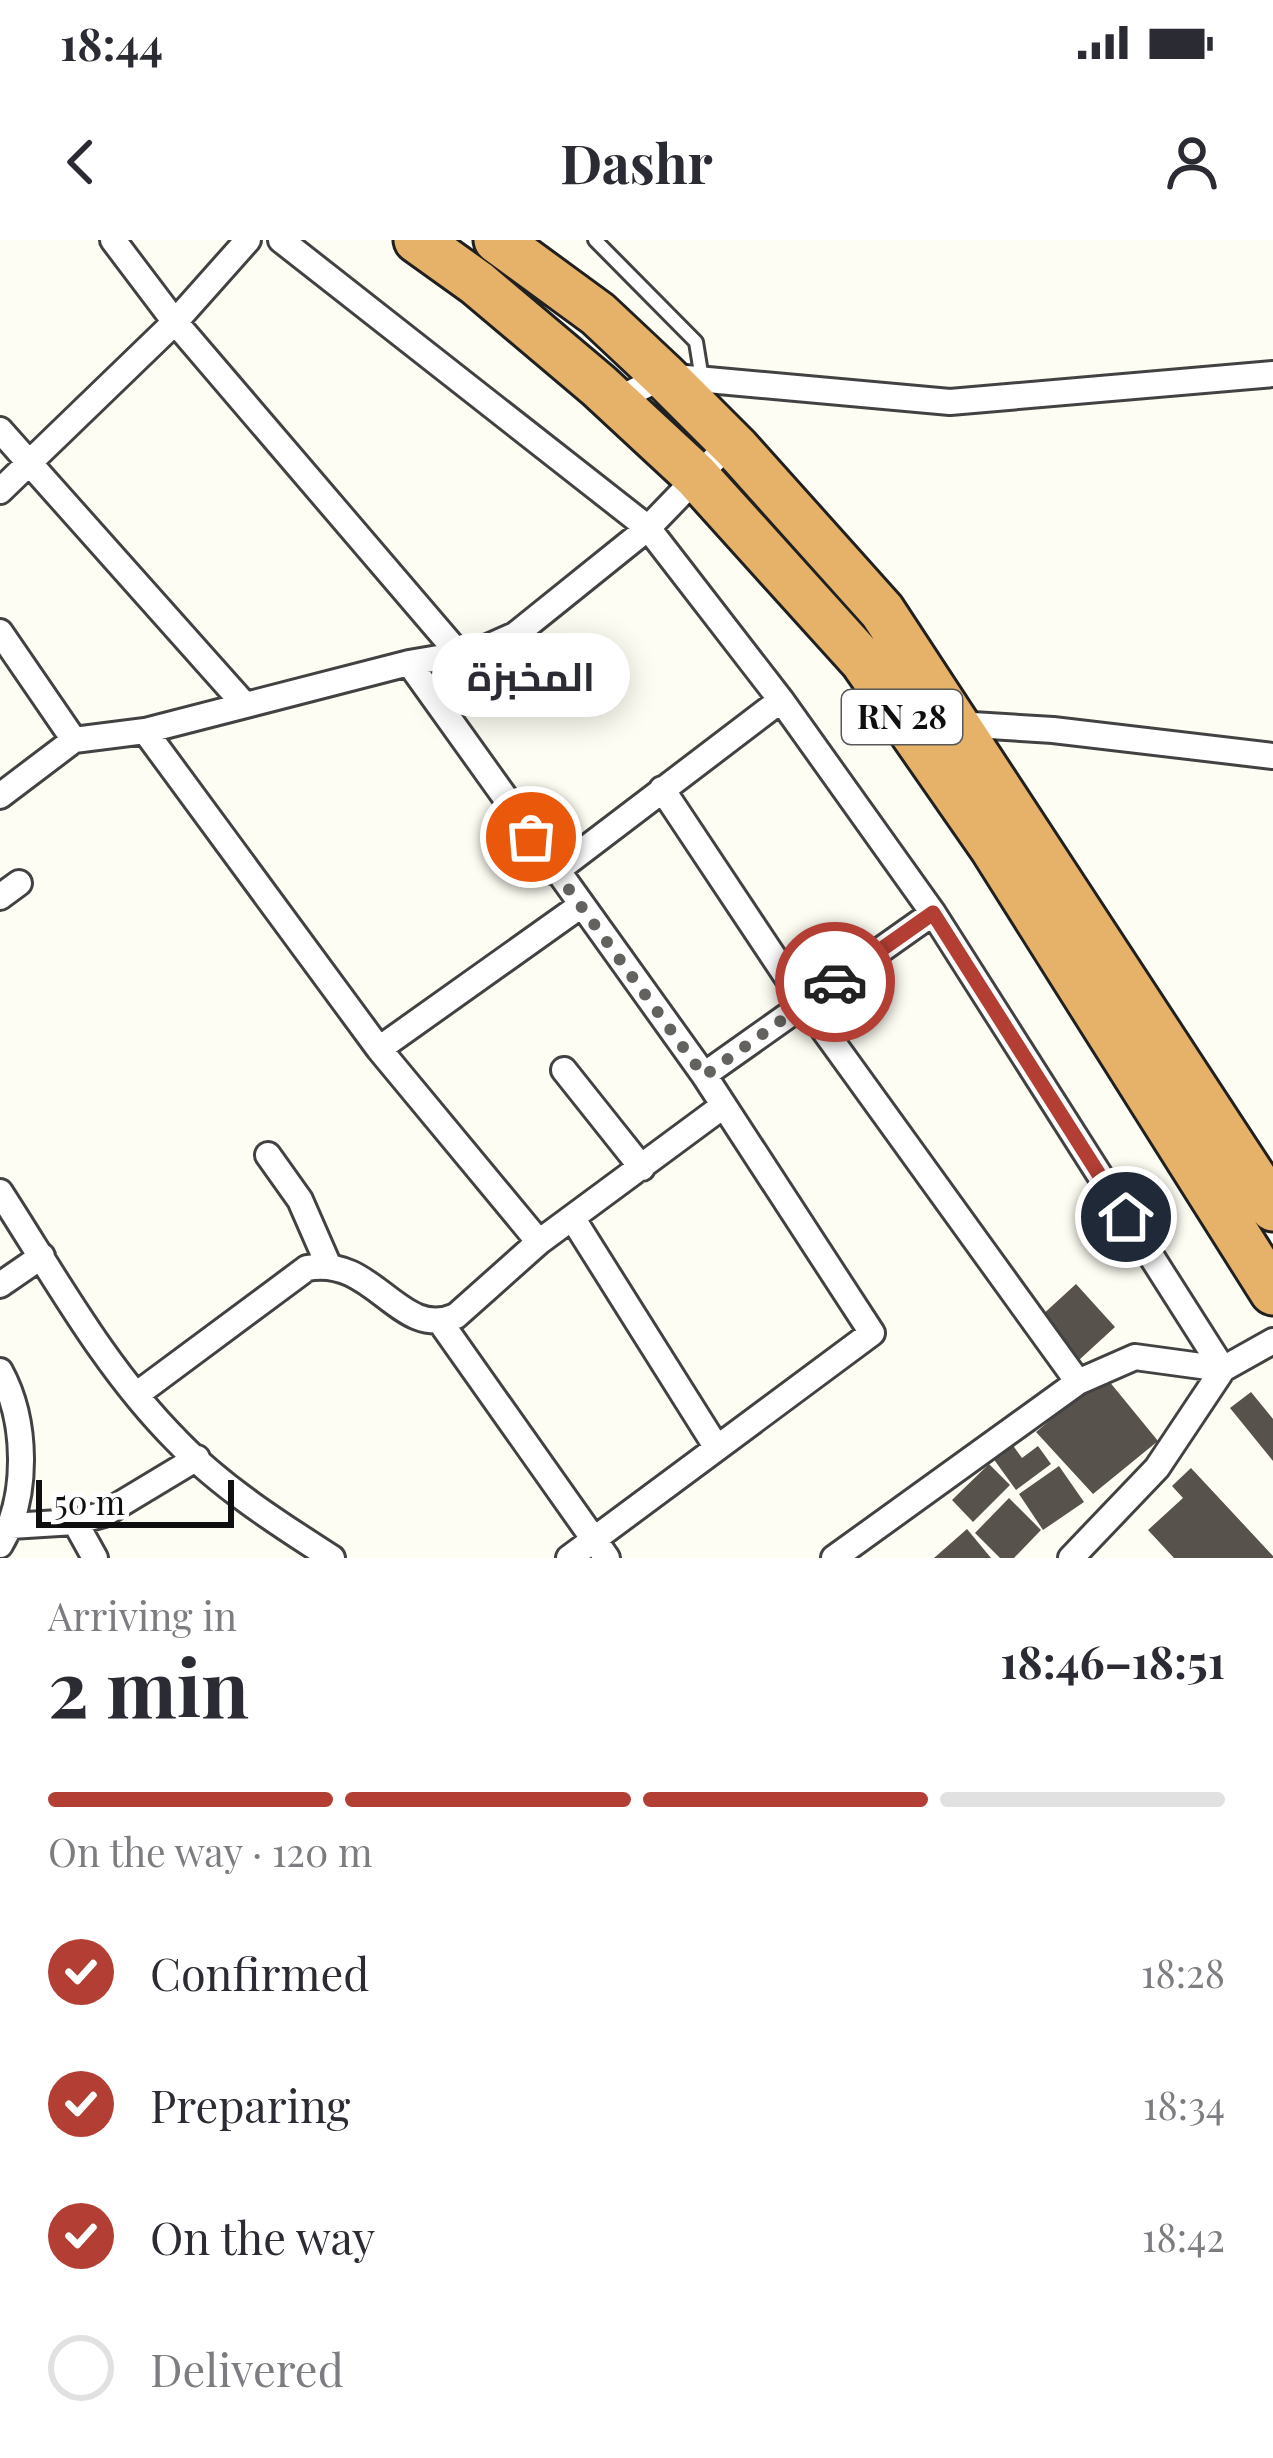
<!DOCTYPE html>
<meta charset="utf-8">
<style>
body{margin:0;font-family:"Playfair Display",Cairo,serif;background:#f2f2f3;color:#2b2b33;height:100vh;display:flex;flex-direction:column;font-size:45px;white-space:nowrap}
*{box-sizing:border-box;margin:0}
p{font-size:39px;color:#7c7c81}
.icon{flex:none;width:66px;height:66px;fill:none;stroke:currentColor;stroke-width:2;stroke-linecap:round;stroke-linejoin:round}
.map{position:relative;height:1318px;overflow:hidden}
.drawer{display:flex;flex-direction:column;background:#fff;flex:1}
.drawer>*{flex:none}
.scale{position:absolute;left:36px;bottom:30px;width:198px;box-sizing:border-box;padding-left:12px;border:6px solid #0f0f0f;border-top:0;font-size:33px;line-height:42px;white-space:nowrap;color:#0f0f0f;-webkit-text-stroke:9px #fff;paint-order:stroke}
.pin{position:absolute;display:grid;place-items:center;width:102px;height:102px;color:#fff;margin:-51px;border:6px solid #fff;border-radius:50%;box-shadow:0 3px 12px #0007}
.courier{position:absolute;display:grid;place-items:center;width:120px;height:120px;margin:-60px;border:9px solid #b23e34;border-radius:50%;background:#fff;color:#222;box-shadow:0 3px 15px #0007}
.bubble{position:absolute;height:84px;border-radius:42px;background:#fff;box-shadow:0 6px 30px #0003;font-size:39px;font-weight:700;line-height:84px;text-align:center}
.head em{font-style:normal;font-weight:700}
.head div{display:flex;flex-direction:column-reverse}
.head{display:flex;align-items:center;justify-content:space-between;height:204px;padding:0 48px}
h1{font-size:78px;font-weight:700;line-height:90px}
.bar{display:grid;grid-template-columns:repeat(4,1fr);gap:18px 12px;align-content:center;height:144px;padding:0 48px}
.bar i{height:15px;border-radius:9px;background:#e1e1e2}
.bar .current{background:#b23e34}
.bar p{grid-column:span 4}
ol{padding:0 48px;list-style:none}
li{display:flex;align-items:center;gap:36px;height:132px}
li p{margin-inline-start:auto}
li .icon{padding:12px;border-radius:50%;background:#b23e34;color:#fff;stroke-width:4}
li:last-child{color:#7c7c81}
li i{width:66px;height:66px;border:6px solid #e1e1e2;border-radius:50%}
.status{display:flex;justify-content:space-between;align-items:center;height:84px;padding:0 60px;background:#fff;direction:ltr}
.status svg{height:33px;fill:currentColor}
header{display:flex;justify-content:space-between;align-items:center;height:156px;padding:0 48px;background:#fff;font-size:54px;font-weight:700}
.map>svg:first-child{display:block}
</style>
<div class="status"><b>18:44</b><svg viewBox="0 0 49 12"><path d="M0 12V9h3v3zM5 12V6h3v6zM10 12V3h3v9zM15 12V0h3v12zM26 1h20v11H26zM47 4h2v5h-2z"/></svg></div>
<header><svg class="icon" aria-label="back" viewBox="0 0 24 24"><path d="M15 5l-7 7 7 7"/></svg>Dashr<svg class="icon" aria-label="person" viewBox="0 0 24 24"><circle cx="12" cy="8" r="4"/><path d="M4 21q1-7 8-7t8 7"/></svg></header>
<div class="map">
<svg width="1273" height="1318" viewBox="0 0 1273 1318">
<rect width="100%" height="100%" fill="#fefdf3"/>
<path fill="#57524c" d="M1076 1044 1115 1087 1079 1120 1040 1077Z
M1104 1135 1158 1201 1093 1254 1036 1192Z
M1251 1152 1273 1179V1221L1230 1168Z
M1009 1200 1022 1218 1038 1206 1051 1224 1016 1250 990 1214Z
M989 1224 1010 1245 973 1282 952 1260Z
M1059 1226 1084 1262 1043 1290 1019 1254Z
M1191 1228 1273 1316V1318H1174L1148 1290 1183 1258 1172 1246Z
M1009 1258 1041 1290 1014 1318H1000L975 1293Z
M967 1289 991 1318H934Z"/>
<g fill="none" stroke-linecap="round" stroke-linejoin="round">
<g stroke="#424242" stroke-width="18">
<path id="lane" d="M595 0 696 102 702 139"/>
</g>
<g stroke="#424242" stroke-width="30">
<path id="street" d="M113 0 175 82 459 414
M281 0 648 288 781 460 933 673 1223 1129
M615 161 664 136 950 162 1273 134
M0 190 245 465
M0 251 175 82 248 0
M0 392 74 500
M409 423 704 835 872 1093 569 1318
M956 484 1053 490 1273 516
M145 491 379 809 539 1002
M662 549 805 764 1078 1142
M0 556 74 500 145 491 409 423 479 411 515 395 648 288 730 203
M555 632 781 460
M0 657 19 643
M379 809 580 666
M564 830 642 928
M704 835 933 673
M268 915 300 960 328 1024
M0 952C55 1037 105 1129 177 1201 221 1247 279 1284 332 1318
M573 979 717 1208
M0 1045 42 1016
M441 1083 607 1318
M0 1131C27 1180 29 1257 0 1305
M136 1155 307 1028C375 1015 399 1101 456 1076L539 1002 723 866
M75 1282 95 1318
M11 1286 75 1282 104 1274 197 1218
M834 1318 1078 1142 1135 1117 1223 1129
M1071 1318 1157 1228 1223 1129 1273 1101"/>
</g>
<g stroke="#202020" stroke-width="51">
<path id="highway" d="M417 0 477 43 599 146 696 236 863 421 993 608 1273 1052
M497 0 598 74 664 136 737 209 882 371 1273 968"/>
</g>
<use href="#lane" stroke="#fff" stroke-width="12"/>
<use href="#street" stroke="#fff" stroke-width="24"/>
<use href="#highway" stroke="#e6b168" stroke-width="45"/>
</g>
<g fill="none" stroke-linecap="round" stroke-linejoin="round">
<path stroke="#63625f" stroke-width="12" stroke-dasharray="0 21.6" d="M531 597 704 836 835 742"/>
<path stroke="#b23e34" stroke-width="15" d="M835 742 933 673 1126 977"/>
</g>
<g text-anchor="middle" stroke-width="12" stroke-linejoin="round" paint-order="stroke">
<rect fill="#fff" stroke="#575757" stroke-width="3" x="842" y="450" width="120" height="54" rx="9"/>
<g font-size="33" font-weight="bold" fill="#0f0f0f">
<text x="902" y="489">RN 28</text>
</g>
</g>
</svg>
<div class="scale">50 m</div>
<div class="pin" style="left:531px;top:597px;background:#ea580c"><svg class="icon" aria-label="bag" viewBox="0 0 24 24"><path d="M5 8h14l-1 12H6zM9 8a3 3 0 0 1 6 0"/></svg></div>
<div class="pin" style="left:1126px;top:977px;background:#1f2937"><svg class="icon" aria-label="home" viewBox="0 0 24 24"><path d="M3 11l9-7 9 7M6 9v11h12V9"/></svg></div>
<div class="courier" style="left:835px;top:742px"><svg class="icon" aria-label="car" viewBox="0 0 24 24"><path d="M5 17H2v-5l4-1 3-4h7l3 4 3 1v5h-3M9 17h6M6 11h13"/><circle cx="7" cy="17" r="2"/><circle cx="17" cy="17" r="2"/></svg></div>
<div class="bubble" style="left:432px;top:393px;width:198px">المخبزة</div>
</div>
<section class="drawer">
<div class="head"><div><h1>2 min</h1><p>Arriving in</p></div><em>18:46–18:51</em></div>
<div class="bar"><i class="current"></i><i class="current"></i><i class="current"></i><i></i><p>On the way · 120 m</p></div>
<ol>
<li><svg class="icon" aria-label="check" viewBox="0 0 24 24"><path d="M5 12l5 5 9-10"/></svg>Confirmed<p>18:28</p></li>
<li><svg class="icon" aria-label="check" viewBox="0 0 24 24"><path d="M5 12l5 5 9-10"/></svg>Preparing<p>18:34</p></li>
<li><svg class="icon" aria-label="check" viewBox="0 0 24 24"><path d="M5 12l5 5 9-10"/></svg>On the way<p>18:42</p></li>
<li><i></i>Delivered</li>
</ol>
</section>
